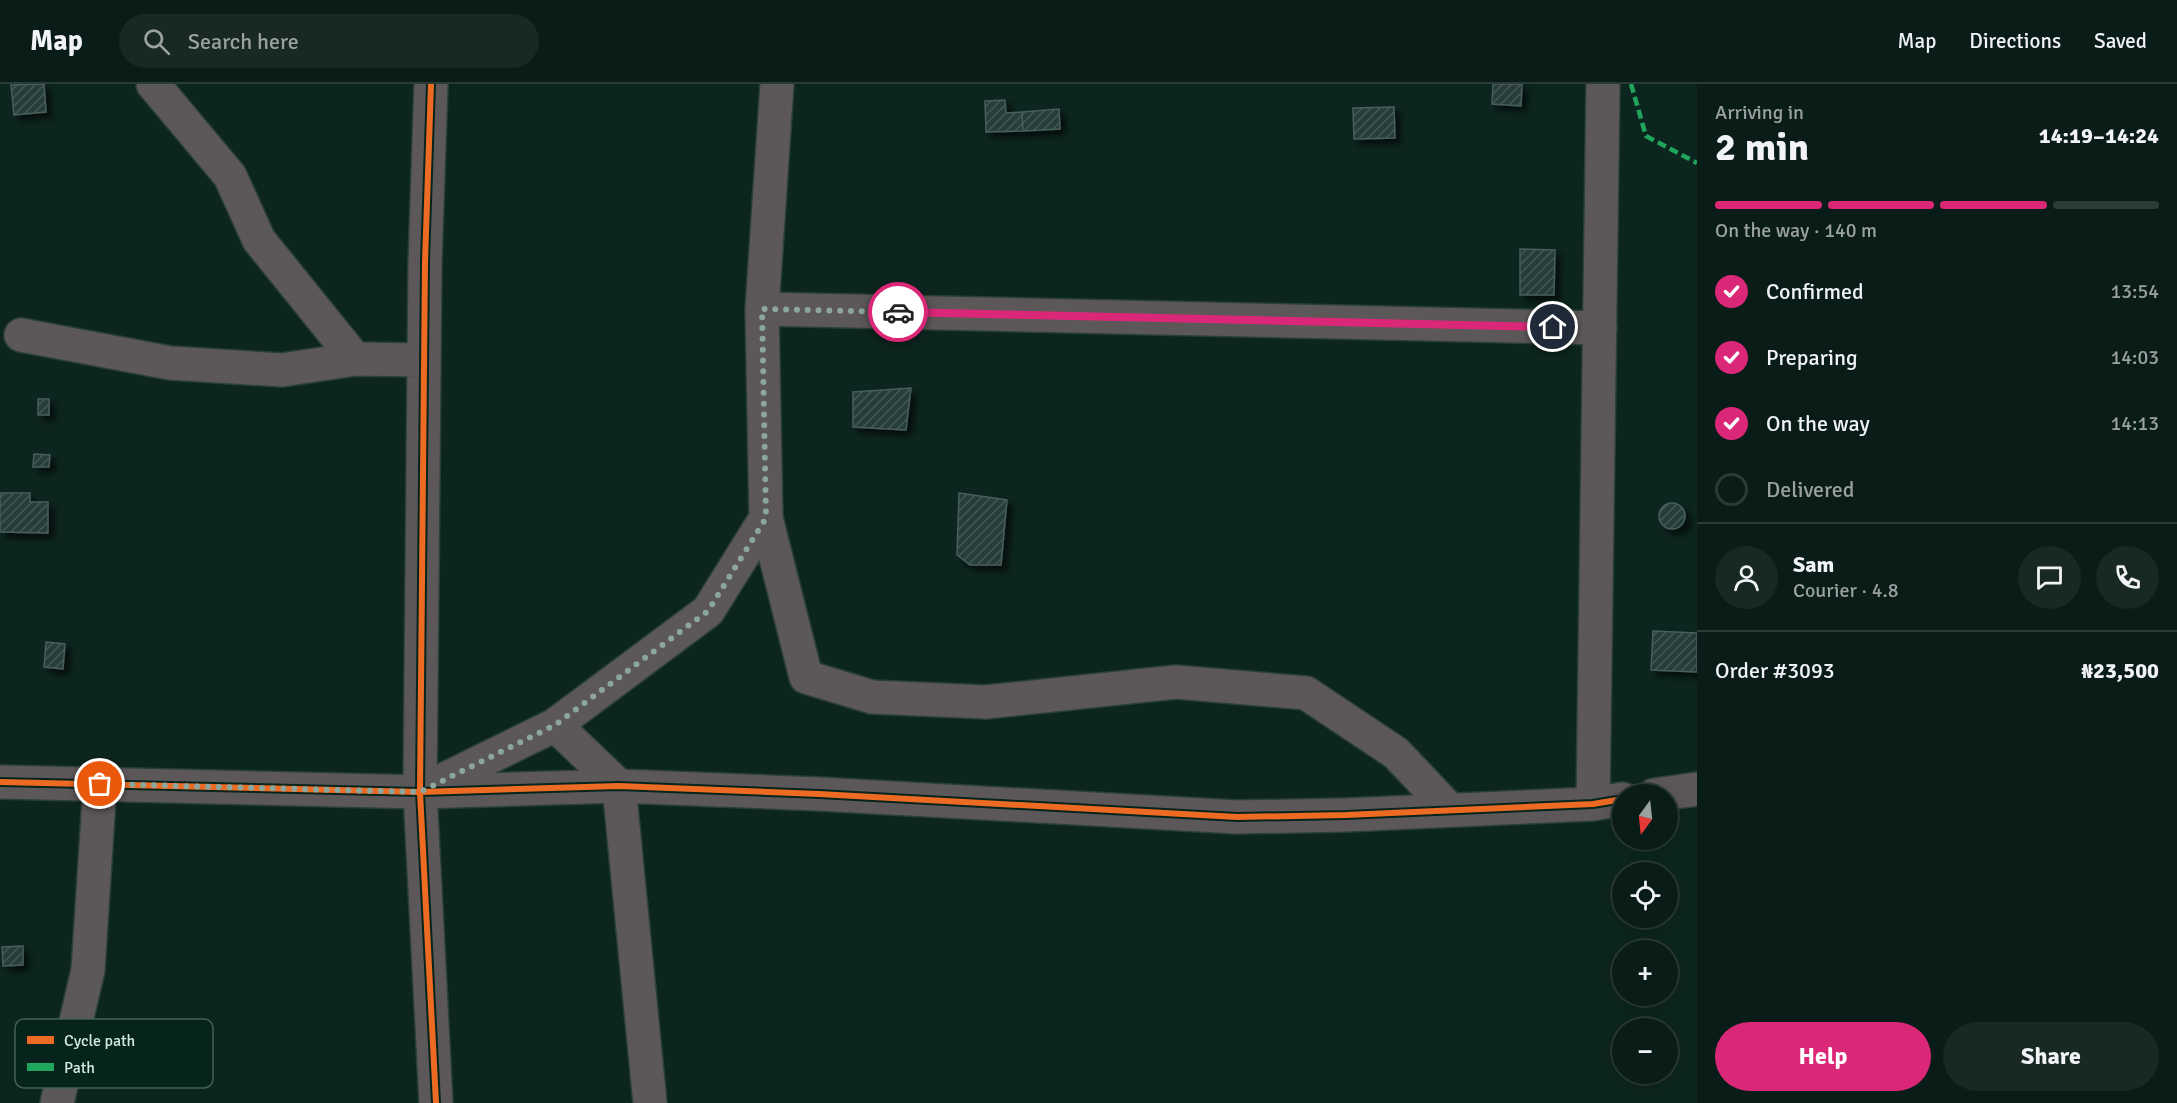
<!DOCTYPE html>
<meta charset="utf-8">
<style>
body{margin:0;font-family:Signika,sans-serif;background:#182924;color:#f1f3f6;height:100vh;display:flex;flex-direction:column;font-size:22px;white-space:nowrap}
*{box-sizing:border-box;margin:0}
p{font-size:20px;color:#99a1a1}
.icon{flex:none;width:33px;height:33px;fill:none;stroke:currentColor;stroke-width:2;stroke-linecap:round;stroke-linejoin:round}
.map{position:relative;flex:1;overflow:hidden}
.panel{display:flex;flex-direction:column;background:#0a1c17;width:480px}
.panel>*{flex:none}
.needle{width:39px;rotate:195deg}
.fabs{position:absolute;left:1612px;top:700px;display:grid;gap:12px}
.fabs a{display:grid;place-items:center;width:66px;height:66px;border-radius:50%;background:#0a1c17;box-shadow:0 3px 15px #0003,0 0 0 2px #2a3a36;font-size:30px}
.pin{position:absolute;display:grid;place-items:center;width:51px;height:51px;color:#fff;margin:-26px;border:3px solid #fff;border-radius:50%;box-shadow:0 2px 6px #0007}
.courier{position:absolute;display:grid;place-items:center;width:60px;height:60px;margin:-30px;border:4px solid #db2777;border-radius:50%;background:#fff;color:#222;box-shadow:0 2px 8px #0007}
.head em{font-style:normal;font-weight:700}
.head div{display:flex;flex-direction:column-reverse}
.head{display:flex;align-items:center;justify-content:space-between;height:102px;padding:0 18px}
h1{font-size:39px;font-weight:700;line-height:45px}
.bar{display:grid;grid-template-columns:repeat(4,1fr);gap:9px 6px;align-content:center;height:72px;padding:0 18px}
.bar i{height:8px;border-radius:4px;background:#2a3a36}
.bar .on{background:#db2777}
.bar p{grid-column:span 4}
.line{display:flex;align-items:center;gap:15px;padding:0 18px;border-top:2px solid #2a3a36}
.line div{flex:1}
.round{display:grid;place-items:center;flex:none;width:63px;height:63px;border-radius:32px;background:#182924}
ol{padding:0 18px;list-style:none}
li{display:flex;align-items:center;gap:18px;height:66px}
li p{margin-inline-start:auto}
li .icon{padding:6px;border-radius:50%;background:#db2777;color:#fff;stroke-width:4}
li:last-child{color:#99a1a1}
li i{width:33px;height:33px;border:3px solid #2a3a36;border-radius:50%}
.button{display:flex;gap:12px;margin-top:auto;padding:12px 18px}
.button a{flex:1;height:69px;border-radius:36px;background:#db2777;color:#fff;font-size:24px;font-weight:700;line-height:69px;text-align:center}
.button a+a{background:#182924;color:#f1f3f6}
header{display:flex;align-items:center;gap:36px;box-sizing:border-box;height:84px;padding:0 30px;background:#0a1c17;border-bottom:2px solid #2a3a36}
header strong{font-size:28px}
nav{display:flex;gap:33px;margin-inline-start:auto;font-size:21px}
.search{width:420px;height:54px;background:#182924;display:flex;align-items:center;gap:15px;box-sizing:border-box;padding:0 21px;border-radius:33px;color:#99a1a1;font-size:22px}
main{display:flex;flex:1;min-height:0}
.map>svg:first-child{display:block}
</style>
<header>
<strong>Map</strong>
<div class="search"><svg class="icon" aria-label="search" viewBox="0 0 24 24"><circle cx="10" cy="10" r="6"/><path d="M15 15l6 6"/></svg>Search here</div>
<nav><a>Map</a><a>Directions</a><a>Saved</a></nav>
</header>
<main>
<div class="map">
<svg width="1697" height="1019" viewBox="0 0 1697 1019">
<defs>
<pattern id="building-hatch" width="6" height="6" patternUnits="userSpaceOnUse" patternTransform="scale(1.5)"><rect width="6" height="6" fill="#263d3a"/><path d="M-1 1l2-2M0 6l6-6M5 7l2-2" fill="none" stroke="#445956"/></pattern>
<filter id="shadow"><feDropShadow dx="5.5" dy="5.5" stdDeviation="3" flood-color="#0009"/></filter>
</defs>
<rect width="100%" height="100%" fill="#0d251f"/>
<path fill="url(#building-hatch)" stroke="#485e5b" stroke-width="1.5" filter="url(#shadow)" d="M44 0 46 28 14 31 11 1Z
M1493 0H1522L1521 22 1492 20Z
M1005 16 1006 29 1022 28 1023 47 986 48 985 17Z
M1394 23 1395 54 1354 55 1353 24Z
M1059 25 1060 45 1023 47 1022 28Z
M1520 165 1555 166 1554 211H1520Z
M911 304 906 346 853 343V308Z
M38 315H49V331H38Z
M34 370 50 371 49 383H33Z
M0 409H30V418H48V449L0 448Z
M959 409 1007 416 1001 481H970L957 471Z
M1659 432a13 13 0 1 1 26 0a13 13 0 1 1-26 0Z
M1653 547 1697 549V588L1651 586Z
M46 558 65 560 63 585 44 583Z
M23 862V881L3 882 2 863Z"/>
<g fill="none" stroke-linecap="round" stroke-linejoin="round">
<g stroke="#2a3f39" stroke-width="36">
<path id="minor" d="M153 0 230 92 259 156 355 275
M431 0 425 178 420 708 436 1019
M777 0 762 225 766 434 806 593 872 613 986 618 1176 598 1306 609 1396 669 1450 726
M762 225 1600 244
M21 251 170 279 282 286 355 275 424 276
M555 641 619 702 650 1019
M0 698 420 708 619 702 819 710 1237 733 1346 731 1593 720 1623 715
M429 703 555 641 708 527 766 434
M1654 711 1697 705
M1593 720 1603 0
M57 1019 88 886 100 700"/>
</g>
<use href="#minor" stroke="#5c585a" stroke-width="33"/>
<path stroke="#20a55d" stroke-width="4.5" stroke-dasharray="9 4.5" stroke-linecap="butt" d="M1631 0 1646 52 1697 79"/>
<g stroke="#07241c" stroke-width="10">
<path id="cycleway" d="M431 0 425 178 420 708 436 1019
M0 698 420 708 619 702 819 710 1237 733 1346 731 1593 720 1623 715"/>
</g>
<use href="#cycleway" stroke="#ed6a23" stroke-width="6"/>
</g>
<g fill="none" stroke-linecap="round" stroke-linejoin="round">
<path stroke="#8ca69d" stroke-width="6" stroke-dasharray="0 10.8" d="M100 700 420 708 555 641 708 527 766 434 762 225 898 228"/>
<path stroke="#db2777" stroke-width="8" d="M898 228 1553 243"/>
</g>
<rect x="15" y="935" width="198" height="69" rx="9" fill="#07241c" stroke="#436057" stroke-width="1.5"/>
<rect x="27" y="952" width="27" height="8" fill="#ed6a23"/>
<rect x="27" y="979" width="27" height="8" fill="#20a55d"/>
<g font-size="16" fill="#d0ebe1">
<text x="64" y="962">Cycle path</text>
<text x="64" y="989">Path</text>
</g>
</svg>
<div class="fabs">
<a><svg class="needle" viewBox="-14 -14 28 28"><path d="M0-13l5 13h-10z" fill="#e53935"/><path d="M0 13l5-13h-10z" fill="#99a1a1"/></svg></a>
<a><svg class="icon" aria-label="locate" viewBox="0 0 24 24"><circle cx="12" cy="12" r="6"/><path d="M12 2v4M12 18v4M2 12h4M18 12h4"/></svg></a>
<a>+</a>
<a>−</a>
</div>
<div class="pin" style="left:100px;top:700px;background:#ea580c"><svg class="icon" aria-label="bag" viewBox="0 0 24 24"><path d="M5 8h14l-1 12H6zM9 8a3 3 0 0 1 6 0"/></svg></div>
<div class="pin" style="left:1553px;top:243px;background:#1f2937"><svg class="icon" aria-label="home" viewBox="0 0 24 24"><path d="M3 11l9-7 9 7M6 9v11h12V9"/></svg></div>
<div class="courier" style="left:898px;top:228px"><svg class="icon" aria-label="car" viewBox="0 0 24 24"><path d="M5 17H2v-5l4-1 3-4h7l3 4 3 1v5h-3M9 17h6M6 11h13"/><circle cx="7" cy="17" r="2"/><circle cx="17" cy="17" r="2"/></svg></div>
</div>
<section class="panel">
<div class="head"><div><h1>2 min</h1><p>Arriving in</p></div><em>14:19–14:24</em></div>
<div class="bar"><i class="on"></i><i class="on"></i><i class="on"></i><i></i><p>On the way · 140 m</p></div>
<ol>
<li><svg class="icon" aria-label="check" viewBox="0 0 24 24"><path d="M5 12l5 5 9-10"/></svg>Confirmed<p>13:54</p></li>
<li><svg class="icon" aria-label="check" viewBox="0 0 24 24"><path d="M5 12l5 5 9-10"/></svg>Preparing<p>14:03</p></li>
<li><svg class="icon" aria-label="check" viewBox="0 0 24 24"><path d="M5 12l5 5 9-10"/></svg>On the way<p>14:13</p></li>
<li><i></i>Delivered</li>
</ol>
<div class="line" style="height:108px"><a class="round"><svg class="icon" aria-label="person" viewBox="0 0 24 24"><circle cx="12" cy="8" r="4"/><path d="M4 21q1-7 8-7t8 7"/></svg></a><div><b>Sam</b><p>Courier · 4.8</p></div><a class="round"><svg class="icon" aria-label="chat" viewBox="0 0 24 24"><path d="M4 5h16v11H9l-5 4z"/></svg></a><a class="round"><svg class="icon" aria-label="phone" viewBox="0 0 24 24"><path d="M5 4h4l2 5-3 2q2 4 5 5l2-3 5 2v4C11 20 4 13 5 4z"/></svg></a></div>
<div class="line" style="height:78px"><div>Order #3093</div><b>₦23,500</b></div>
<div class="button"><a>Help</a><a>Share</a></div>
</section>
</main>
